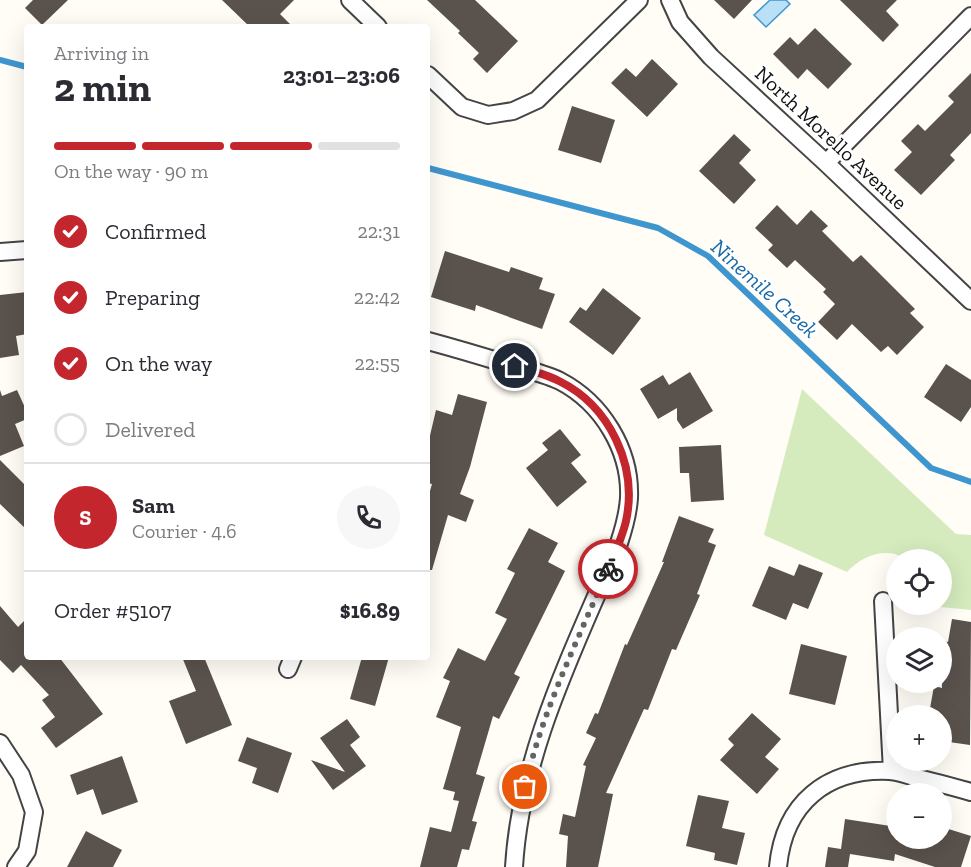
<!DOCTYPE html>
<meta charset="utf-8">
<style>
body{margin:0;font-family:"Zilla Slab",serif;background:#f7f7f7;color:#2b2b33;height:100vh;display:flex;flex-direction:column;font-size:22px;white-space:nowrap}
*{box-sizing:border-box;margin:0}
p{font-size:20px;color:#7c7c81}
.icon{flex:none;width:33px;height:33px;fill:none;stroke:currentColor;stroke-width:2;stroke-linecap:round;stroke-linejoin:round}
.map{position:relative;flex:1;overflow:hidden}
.details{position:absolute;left:24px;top:24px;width:406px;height:636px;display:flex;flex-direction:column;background:#fff;border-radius:6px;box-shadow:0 6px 24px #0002}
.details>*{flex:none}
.tools{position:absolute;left:886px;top:549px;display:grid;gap:12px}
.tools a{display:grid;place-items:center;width:66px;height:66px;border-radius:50%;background:#fff;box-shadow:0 6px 24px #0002;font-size:30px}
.pin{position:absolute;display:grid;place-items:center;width:51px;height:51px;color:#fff;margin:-26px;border:3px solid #fff;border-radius:50%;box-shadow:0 2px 6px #0007}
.courier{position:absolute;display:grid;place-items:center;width:60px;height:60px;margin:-30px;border:4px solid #c4262e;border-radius:50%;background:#fff;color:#222;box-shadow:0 2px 8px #0007}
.head em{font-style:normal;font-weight:700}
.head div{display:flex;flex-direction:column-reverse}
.head{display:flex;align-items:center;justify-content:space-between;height:102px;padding:0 30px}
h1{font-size:39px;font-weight:700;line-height:45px}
.bar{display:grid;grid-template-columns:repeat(4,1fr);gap:9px 6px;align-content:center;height:72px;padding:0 30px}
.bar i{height:8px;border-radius:4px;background:#e1e1e2}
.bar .active{background:#c4262e}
.bar p{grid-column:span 4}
.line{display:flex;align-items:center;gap:15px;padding:0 30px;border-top:2px solid #e1e1e2}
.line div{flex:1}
.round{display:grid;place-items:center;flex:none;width:63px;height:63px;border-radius:32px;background:#f7f7f7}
ol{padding:0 30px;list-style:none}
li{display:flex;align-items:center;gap:18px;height:66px}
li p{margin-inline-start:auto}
li .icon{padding:6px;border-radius:50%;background:#c4262e;color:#fff;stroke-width:4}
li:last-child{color:#7c7c81}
li i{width:33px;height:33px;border:3px solid #e1e1e2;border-radius:50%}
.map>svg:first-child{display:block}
</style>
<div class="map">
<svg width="971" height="867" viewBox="0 0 971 867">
<rect width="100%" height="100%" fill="#fffdf5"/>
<path fill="#d5ebbd" d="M802 389 956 534 971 535V610L931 606V605L942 604V560C931 560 918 562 908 559 903 559 899 555 895 554 876 550 859 559 847 572L764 535Z"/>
<path fill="#b9e0f7" stroke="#3f96cf" stroke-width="1.5" d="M770 0H786L790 4 766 27 754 15Z"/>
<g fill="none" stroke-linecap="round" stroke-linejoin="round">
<path stroke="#3f96cf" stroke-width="6" d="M0 60 27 67
M428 168 658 228 708 256 931 468 971 482"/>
</g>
<path fill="#5a524d" d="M33 0H68L42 25 25 8Z
M222 0H294L280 14 293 27H250Z
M427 0H475L518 41 487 73 473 59 479 53 458 33 460 31Z
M714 0H752L734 19Z
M840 0H897L886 11 899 25 883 42Z
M815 28 852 64 828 89 807 69 798 79 773 54 790 37 798 45Z
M652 59 678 84 647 117 611 83 626 68 636 77Z
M971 73V133L950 155 955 160 921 195 894 170 912 152 901 141 918 124 925 131 954 102 948 96Z
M572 106 615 120 601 163 558 150Z
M734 134 751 150 739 163 756 180 734 204 699 171Z
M777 205 797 225 811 210 828 226 822 231 853 262 861 255 915 309 910 313 924 327 897 355 888 346 881 352 852 324 837 340 818 322 835 304 823 292 826 289 795 260 787 268 768 250 773 245 755 228Z
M445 251 509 272 511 267 543 278 539 289 555 294 542 329 476 305 475 311 431 297Z
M603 288 641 318 613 355 569 322 580 307 586 311Z
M27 292V334L16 336 19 355 0 358V295Z
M946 364 971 380V407L961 422 924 397Z
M690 372 713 411 683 429 677 420V408L658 419 640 389 663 375 669 385Z
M0 390 2 396 17 390 27 412V419L15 424 24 446 0 456Z
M458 394 487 402 470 467 460 494 474 500 466 522 448 515 432 570H428V498L432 484 428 483V444L436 410 452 415Z
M560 429 581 455 571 463 587 482 557 507 526 468 548 450 542 443Z
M721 445 724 500 691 502 689 473H680L679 447Z
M0 460 27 487V530L0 504Z
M679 516 714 529 708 542 716 545 697 594 700 595 676 650 672 649 648 710 644 709 606 793 613 794 598 867H566L568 836 559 834 563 814 575 817 586 766 583 765 596 738 586 733 595 713 598 714 625 644 627 645 664 562H662Z
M529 528 558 543 548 562 565 571 514 674 520 677 499 719 493 716 476 774 485 777 472 821 477 822 469 850 462 849 457 867H420L430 827 451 832 459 801 453 800 455 792 443 789 461 727 436 717 450 681 443 678 458 648 485 661 507 619 495 613 515 573 507 569Z
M799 564 823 573 808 609 793 603 786 620 752 606 769 566 794 576Z
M0 606 18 627 27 618V657H59L103 714 56 748 41 728 55 717 42 700 49 695 21 665 13 673 0 660Z
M952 619 971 622 970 745 942 741V716L929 714 934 686 942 688V641L948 642Z
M801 644 847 656 835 705 789 694Z
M182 657H204L232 725 186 744 169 701 196 691Z
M362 657H389L375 706 350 699Z
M752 713 781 739 765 757 779 769 757 794 720 760 734 745 728 739Z
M347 719 360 737 350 745 366 766 333 790 311 760 345 772 320 738Z
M247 737 292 753 278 793 252 783 257 768 238 761Z
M122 756 138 802 102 815 93 789 77 795 70 775Z
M698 795 729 801 722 828 745 833 737 865 714 860 715 853 686 846Z
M845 819 897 827V838H942V827L971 836 961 867H935L895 854 894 861 850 854 848 867H825L828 847 841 849Z
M86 831 122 850 113 867H67Z"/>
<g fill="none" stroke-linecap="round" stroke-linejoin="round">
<g stroke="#444" stroke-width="20">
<path id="street" d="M350 0 378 27
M670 0 680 22 711 57 826 163 971 301
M428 75 462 107 488 115 513 111 537 100 639 0
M826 163 971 16
M0 252 27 250
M428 341C454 348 481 356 507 364 525 369 543 373 560 381 602 403 631 450 629 498 628 513 624 528 619 543 575 648 521 751 514 867
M883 601 892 771
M288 669 293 657
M0 743 21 775 34 812 27 851 16 867
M778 867C784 803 827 768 890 771 899 772 909 775 917 778 935 782 953 787 971 792"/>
</g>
<use href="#street" stroke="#fff" stroke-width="16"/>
</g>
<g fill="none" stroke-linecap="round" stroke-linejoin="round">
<path stroke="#646461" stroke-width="6" stroke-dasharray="0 10.8" d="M525 787C542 711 578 640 608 569"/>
<path stroke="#c4262e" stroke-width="8" d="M515 366C530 370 546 374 559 381 610 406 638 466 626 521 622 538 615 553 608 569"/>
</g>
<g text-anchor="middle" stroke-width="6" stroke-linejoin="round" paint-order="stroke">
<g font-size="21" fill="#111" stroke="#fff">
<text transform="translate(831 138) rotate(43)" y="7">North Morello Avenue</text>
</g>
<g font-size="22" font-style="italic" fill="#1768a6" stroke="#fff">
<text transform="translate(765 288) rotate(42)" y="8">Ninemile Creek</text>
</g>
</g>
</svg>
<div class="tools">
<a><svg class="icon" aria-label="locate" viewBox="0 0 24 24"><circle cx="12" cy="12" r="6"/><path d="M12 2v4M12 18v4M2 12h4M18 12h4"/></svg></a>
<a><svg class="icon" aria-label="layers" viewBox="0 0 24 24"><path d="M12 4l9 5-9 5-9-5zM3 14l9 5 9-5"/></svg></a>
<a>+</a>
<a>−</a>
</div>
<div class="pin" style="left:525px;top:787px;background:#ea580c"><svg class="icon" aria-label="bag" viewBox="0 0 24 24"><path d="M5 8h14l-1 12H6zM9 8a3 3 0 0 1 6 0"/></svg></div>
<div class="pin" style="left:515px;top:366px;background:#1f2937"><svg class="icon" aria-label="home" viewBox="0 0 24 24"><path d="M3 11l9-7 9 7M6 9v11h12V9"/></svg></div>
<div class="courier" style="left:608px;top:569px"><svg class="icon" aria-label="bike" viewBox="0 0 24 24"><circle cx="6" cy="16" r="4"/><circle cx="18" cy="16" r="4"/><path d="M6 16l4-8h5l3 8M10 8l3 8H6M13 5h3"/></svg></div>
<section class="details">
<div class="head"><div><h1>2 min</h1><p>Arriving in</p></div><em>23:01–23:06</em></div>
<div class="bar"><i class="active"></i><i class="active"></i><i class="active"></i><i></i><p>On the way · 90 m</p></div>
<ol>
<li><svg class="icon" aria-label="check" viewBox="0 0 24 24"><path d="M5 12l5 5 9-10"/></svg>Confirmed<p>22:31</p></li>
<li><svg class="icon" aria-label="check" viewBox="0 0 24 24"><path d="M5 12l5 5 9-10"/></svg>Preparing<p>22:42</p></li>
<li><svg class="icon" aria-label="check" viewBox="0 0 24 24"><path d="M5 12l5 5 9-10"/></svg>On the way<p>22:55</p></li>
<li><i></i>Delivered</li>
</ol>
<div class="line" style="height:108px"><b class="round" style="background:#c4262e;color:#fff">S</b><div><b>Sam</b><p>Courier · 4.6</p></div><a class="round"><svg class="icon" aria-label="phone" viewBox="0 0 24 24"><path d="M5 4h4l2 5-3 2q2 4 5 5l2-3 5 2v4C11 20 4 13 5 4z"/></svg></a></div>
<div class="line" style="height:78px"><div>Order #5107</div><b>$16.89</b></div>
</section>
</div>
